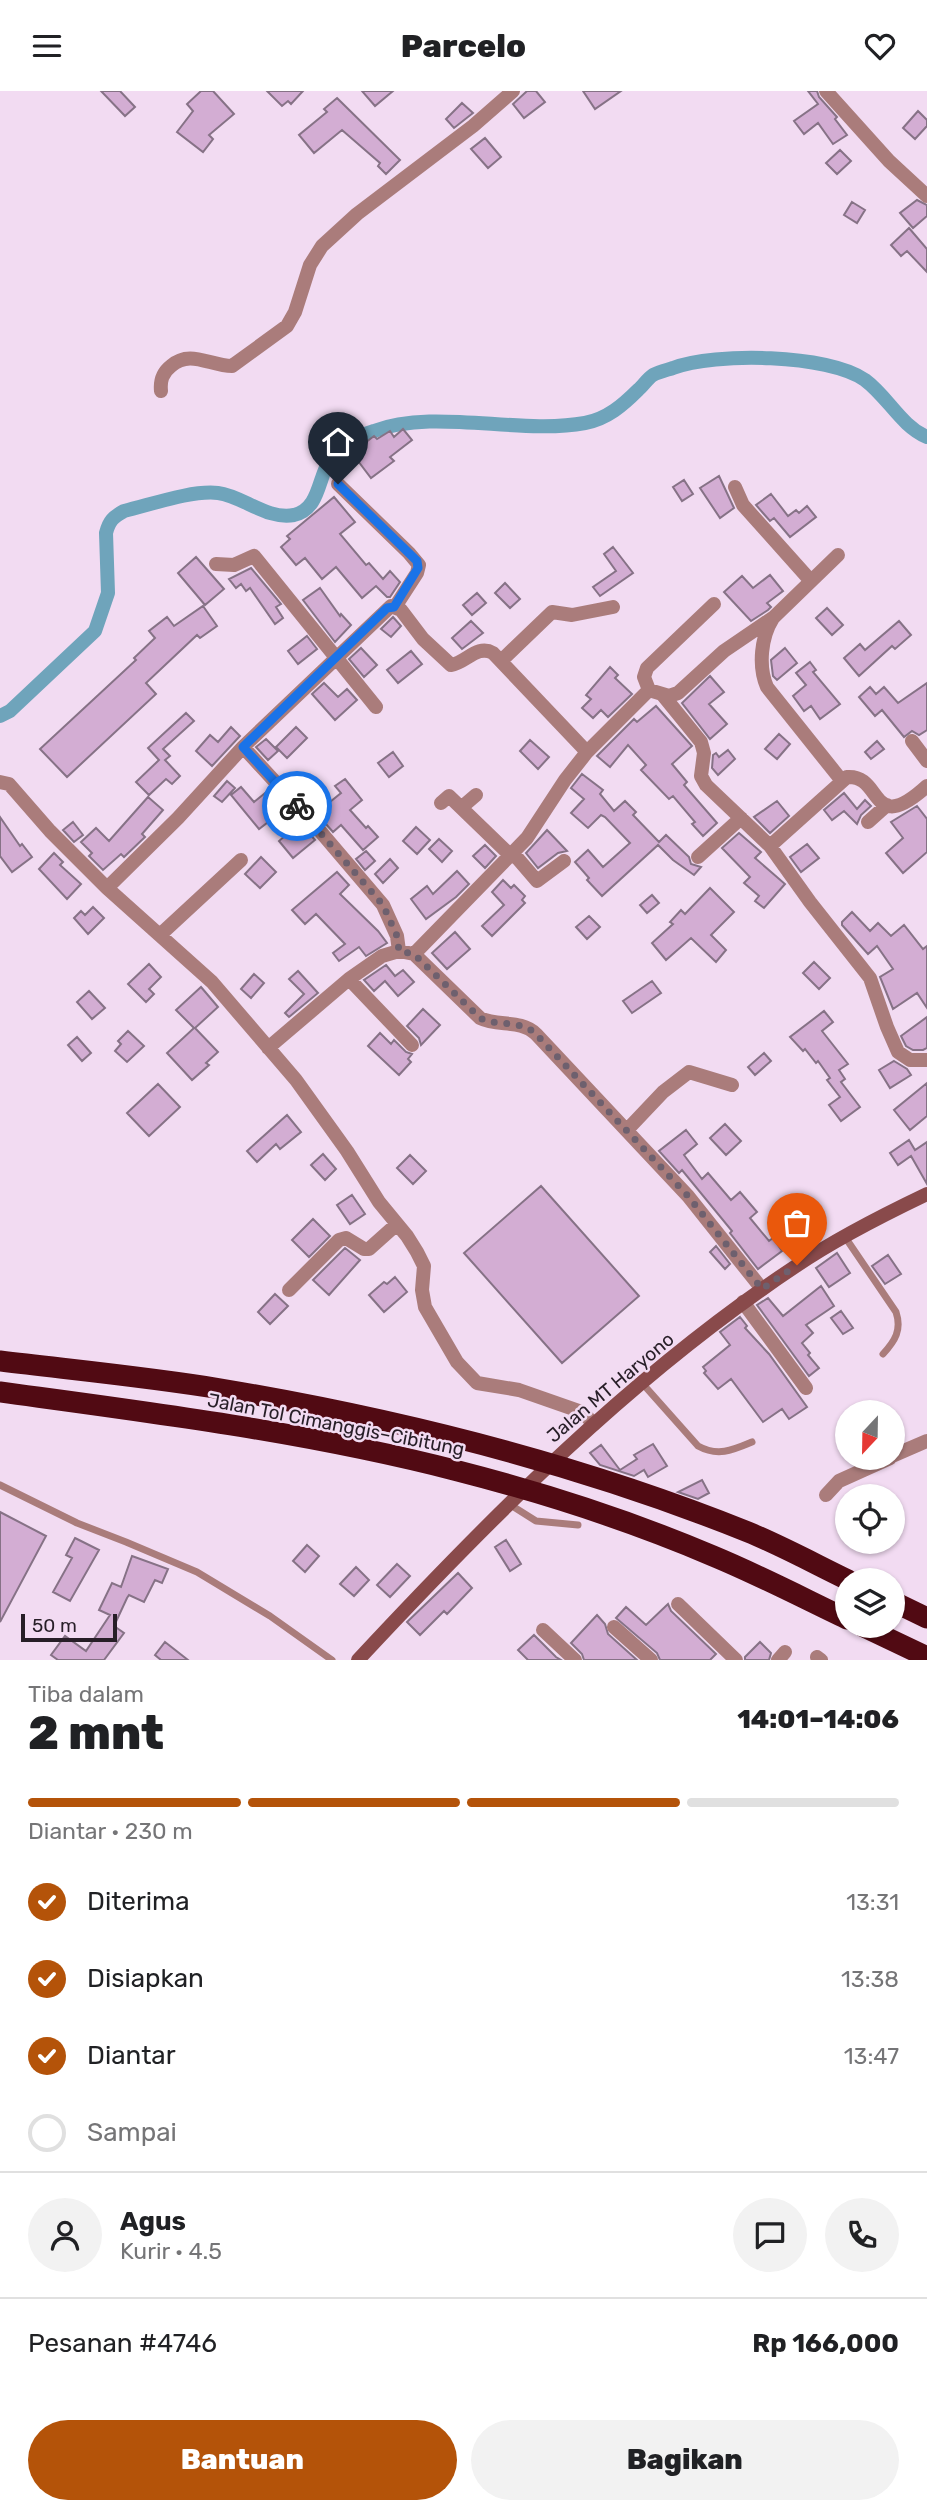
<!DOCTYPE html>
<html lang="id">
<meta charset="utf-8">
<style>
body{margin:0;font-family:Rubik,sans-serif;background:#f2f2f2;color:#202124;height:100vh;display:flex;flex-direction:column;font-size:26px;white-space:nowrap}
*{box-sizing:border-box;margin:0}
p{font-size:23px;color:#757577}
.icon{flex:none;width:38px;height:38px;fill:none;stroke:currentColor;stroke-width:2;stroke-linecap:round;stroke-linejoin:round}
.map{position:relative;height:1569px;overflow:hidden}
.details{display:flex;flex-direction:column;background:#fff;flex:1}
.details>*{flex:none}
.needle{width:46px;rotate:202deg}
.buttons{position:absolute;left:835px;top:1309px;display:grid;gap:14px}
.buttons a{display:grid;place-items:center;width:70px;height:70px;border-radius:50%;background:#fff;box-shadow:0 2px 5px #0004;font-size:35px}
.scale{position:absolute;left:21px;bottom:18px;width:96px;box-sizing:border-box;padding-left:7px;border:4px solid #271e27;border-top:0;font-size:19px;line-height:24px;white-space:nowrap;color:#271e27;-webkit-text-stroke:5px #f2dbf2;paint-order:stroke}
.pin{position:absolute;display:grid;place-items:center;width:60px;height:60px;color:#fff;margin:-72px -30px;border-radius:50% 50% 50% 0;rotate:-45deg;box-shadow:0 0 7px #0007}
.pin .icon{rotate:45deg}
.courier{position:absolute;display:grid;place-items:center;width:70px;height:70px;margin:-35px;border:5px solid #1a73e8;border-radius:50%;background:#fff;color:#222;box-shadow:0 2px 9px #0007}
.headline em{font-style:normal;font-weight:800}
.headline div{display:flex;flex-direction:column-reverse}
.headline{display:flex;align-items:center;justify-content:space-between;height:119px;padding:0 28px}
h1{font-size:46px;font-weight:800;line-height:52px}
.bar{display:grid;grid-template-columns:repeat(4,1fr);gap:10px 7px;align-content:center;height:84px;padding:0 28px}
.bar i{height:9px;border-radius:5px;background:#e0e0e0}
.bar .selected{background:#b45309}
.bar p{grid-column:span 4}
.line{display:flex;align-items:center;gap:18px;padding:0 28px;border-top:2px solid #e0e0e0}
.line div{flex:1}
.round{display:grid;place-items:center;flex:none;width:74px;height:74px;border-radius:37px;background:#f2f2f2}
ol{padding:0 28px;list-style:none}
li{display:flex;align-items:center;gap:21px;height:77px}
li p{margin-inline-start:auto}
li .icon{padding:7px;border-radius:50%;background:#b45309;color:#fff;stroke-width:4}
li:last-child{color:#757577}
li i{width:38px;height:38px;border:4px solid #e0e0e0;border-radius:50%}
.cta{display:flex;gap:14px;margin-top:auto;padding:14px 28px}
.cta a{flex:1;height:80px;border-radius:42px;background:#b45309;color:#fff;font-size:28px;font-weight:800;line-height:80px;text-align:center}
.cta a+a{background:#f2f2f2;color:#202124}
header{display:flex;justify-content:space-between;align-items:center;height:91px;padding:0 28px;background:#fff;font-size:32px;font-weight:800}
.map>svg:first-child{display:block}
</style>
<header><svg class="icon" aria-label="menu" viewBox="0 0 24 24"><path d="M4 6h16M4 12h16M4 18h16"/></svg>Parcelo<svg class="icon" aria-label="heart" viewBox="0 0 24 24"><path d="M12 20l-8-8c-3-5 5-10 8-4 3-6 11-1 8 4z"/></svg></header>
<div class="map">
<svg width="927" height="1569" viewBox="0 0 927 1569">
<rect width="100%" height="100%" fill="#f2dbf2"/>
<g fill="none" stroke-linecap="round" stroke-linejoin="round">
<path stroke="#6fa4bb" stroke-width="14" d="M0 625 10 620 95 540 108 502 106 442C109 430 113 426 124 420 150 414 191 399 218 402 243 405 266 429 294 424 320 418 318 386 330 369 339 355 358 345 374 340 433 317 520 344 585 332 607 328 623 314 638 299 643 295 647 288 653 284 659 281 667 279 673 277 715 261 828 263 865 289 888 306 901 335 927 346"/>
</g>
<path fill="#d3add3" stroke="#867286" stroke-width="2" d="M101 0H120L135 16 125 25Z
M201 0H213L234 23 209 44 213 48 203 61 177 41 193 20 187 13Z
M267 0H303L291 13 288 10 282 15Z
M362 0H393L375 15Z
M527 0H536L545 11 524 27 513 13Z
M583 0H621L595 18Z
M808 0H817L819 6 837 26 835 28 847 44 833 53 818 32 804 43 794 30 818 13Z
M337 7 400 69 386 83 378 75 380 72 342 39 314 62 299 44 327 21 324 18Z
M462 12 473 22 454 37 446 28Z
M918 20 927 29V35L915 48 903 37Z
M485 47 501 66 488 77 471 58Z
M840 59 851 70 837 83 826 72Z
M917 109 927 114V125L913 137 900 122Z
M852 111 865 119 857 132 844 124Z
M909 137 927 158V181L907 160 901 165 891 154Z
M403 338 412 349 390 366 394 370 371 387 352 362 374 345 377 348 390 340 394 346Z
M719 385 734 417 720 427 700 397Z
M684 389 693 403 682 410 673 396Z
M771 403 788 425 796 419 799 422 807 415 816 426 790 446 774 427 770 430 756 414Z
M334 406 355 431 340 443 366 474 369 472 383 488 390 480 400 491 390 506H387L376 495 362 507 336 476 322 488 305 467 296 474 281 456 290 448 287 445Z
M613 456 633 482 600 505 593 496 616 480 604 463Z
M196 466 224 498 205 514 178 482Z
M251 477 281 513 276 516 283 527 275 533 250 497 246 500 241 493 236 497 229 488Z
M770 484 783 500 767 512 771 516 768 519 751 530 724 501 742 485 753 497Z
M505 492 520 508 510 517 495 502Z
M320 497 340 525 341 523 351 534 335 551 303 509Z
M477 502 486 512 472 524 463 514Z
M203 515 217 535 200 547 197 544 146 592 156 603 67 686 40 658 136 569 134 567 155 547 149 540 167 526 174 535Z
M827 517 843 534 832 544 816 527Z
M393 526 401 535 391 546 381 538Z
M471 530 483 542 462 558 452 547Z
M899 530 911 544 895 558 892 555 859 585 844 567 860 553 865 559Z
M307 545 317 558 298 573 288 560Z
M361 557 377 574 364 586 349 568Z
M785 557 797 572 777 589 773 585 771 569Z
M411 560 422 573 398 592 387 579Z
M810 571 816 579 813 581 840 613 820 628 811 615 804 620 793 605 806 594 796 582Z
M610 576 618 584 615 587 632 603 608 626 601 619 593 627 582 617 591 608 586 604Z
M710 585 724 601 709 613 727 633 710 648 682 612Z
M324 592 338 606 347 598 357 609 335 629 312 603Z
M927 592V639L919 644 912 640 904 646 882 619 875 625 859 606 870 596 876 603 884 596 898 612Z
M656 615 692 655 672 673 687 691 684 694 717 732 703 745 692 733 695 731 673 705 669 708 641 679 646 674 628 654 610 676 597 665 634 628 637 631Z
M186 622 194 630 163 658 170 665 165 669 180 685 172 693 166 688 149 704 136 691 159 669 148 657Z
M231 636 240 645 212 675 196 660 210 644 218 651Z
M296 636 307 647 287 667 276 656Z
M779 643 790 653 777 668 765 658Z
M266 648 278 660 268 669 256 656Z
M530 649 549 666 538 678 520 660Z
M877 650 884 658 871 668 865 661Z
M728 659 735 668 718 684 712 677 713 664 716 662 719 666Z
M393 661 403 675 389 686 378 672Z
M582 683 603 699 600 703 614 720 625 710 636 721 633 724 659 751 666 744 689 766 691 773 701 776 694 784 673 769 658 754 602 805 587 789 589 787 575 771 588 759 603 776 630 752 605 726 601 724 588 737 571 722 584 708 571 697Z
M345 688 362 709 350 719 366 737 368 735 378 746 363 759 341 734 333 741 296 699 304 692 325 715 341 702 335 695Z
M227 690 235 697 222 711 214 705Z
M241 696 254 711 269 699 285 718 259 738 231 704Z
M844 702 857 718 865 709 871 715 861 724 857 733 844 720 832 729 824 719Z
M148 706 163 719 142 743 145 746 124 766 121 763 103 779 89 765 92 762 81 751 96 737 109 750Z
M777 710 789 725 770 742 754 726Z
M917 715 927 728V761L903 782 886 762 903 747 891 731Z
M0 726 20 755 22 753 32 766 12 781 0 765Z
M73 731 83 744 74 751 63 739Z
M300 732 315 749 293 767 279 750Z
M416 736 430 749 417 763 403 750Z
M547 739 567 760 558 762 538 777 526 762Z
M739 742 761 761 755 767 785 793 764 817 755 810 759 805 744 792 750 786 722 757Z
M439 748 452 760 442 771 429 758Z
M807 753 819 767 801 781 790 766Z
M485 754 496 765 485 777 473 765Z
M366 760 375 770 365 779 356 768Z
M54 762 63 771 60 774 81 793 67 808 39 778Z
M261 766 276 781 260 797 245 783Z
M390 768 398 777 383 792 375 783Z
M457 780 469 793 456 806 426 828 411 808 427 795 433 803Z
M337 781 349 794 340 803 378 840 387 852 366 865 359 856 339 870 333 862 345 853 316 823 305 833 292 819Z
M503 789 511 797 514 794 525 805 522 809 525 812 492 845 482 835 504 814 492 801Z
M710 797 734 821 711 844 726 859 716 871 691 847 666 869 652 852 673 833 670 831 681 819 685 823Z
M652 804 659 812 647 822 640 814Z
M93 816 104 827 88 843 74 827 81 820 85 824Z
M852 821 870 840 878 832 891 845 904 834 923 858 927 855V917L917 902 893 918 880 886 893 878 877 855 868 863 842 834V831Z
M589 825 600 836 587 848 576 836Z
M455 841 470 858 447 878 432 862Z
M814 871 830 887 819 898 803 882Z
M149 873 161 886 149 898 154 903 146 911 128 893Z
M386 874 395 885 403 879 414 891 398 905 385 890 374 900 364 889Z
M298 880 318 902 289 926 285 922 304 903 289 888Z
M254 883 264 892 251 907 241 898Z
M652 890 661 902 632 922 623 910Z
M201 896 218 916 195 937 218 961 206 972 209 974 192 989 167 962 194 937 176 919Z
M89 900 105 917 92 928 77 911Z
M423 918 440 934 421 954 419 947 407 935Z
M824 920 833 931 822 940 848 973 839 979 845 988 841 991 860 1016 841 1030 829 1014 840 1006 827 989 830 987 818 970 816 972 805 958 803 960 790 946Z
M927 926V957L923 959H913L906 955 901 945Z
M128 940 144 955 127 971 115 960 121 953 118 950Z
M380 942 391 953 394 949 406 961 412 963 408 968 411 971 399 984 368 955Z
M77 946 91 962 82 970 68 954Z
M764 962 771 970 755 984 748 976Z
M894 970 907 978 911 984 890 997 879 979Z
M927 992V1025L910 1039 894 1019Z
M158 993 180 1016 149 1045 127 1022Z
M287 1024 301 1041 280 1058 276 1053 257 1071 247 1060Z
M725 1033 741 1050 726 1064 710 1047Z
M686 1039 697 1053 684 1064 702 1088 708 1082 731 1109 740 1101 757 1121 750 1127 769 1150 773 1147 782 1160 758 1178 730 1142 732 1140 682 1079 679 1082 659 1060Z
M909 1049 915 1059 927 1051V1093L911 1065 898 1074 890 1062Z
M323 1063 336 1078 325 1089 311 1074Z
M410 1064 426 1080 413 1093 397 1077Z
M541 1095 639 1205 562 1272 464 1162Z
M352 1104 365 1123 350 1133 337 1114Z
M313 1128 330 1145 309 1166 292 1149Z
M716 1155 730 1173 725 1178 710 1161Z
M345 1157 360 1169 329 1204 313 1189Z
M837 1162 850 1182 829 1196 816 1177Z
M888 1164 901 1183 885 1193 872 1175Z
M395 1186 407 1201 384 1221 369 1204 384 1191 387 1193Z
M821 1195 834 1215 806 1234 813 1242 802 1252 810 1262 808 1264 819 1277 809 1285 757 1214 768 1207 783 1225Z
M275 1203 288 1215 270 1233 258 1221Z
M841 1220 853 1237 843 1243 831 1227Z
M740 1226 747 1235 745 1237 769 1263 807 1316 789 1328 782 1318 763 1331 731 1288 718 1298 704 1282 706 1280 703 1276 730 1254 720 1241Z
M653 1353 667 1375 648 1386 644 1379 634 1385 600 1374 590 1362 601 1354 620 1379 637 1368 634 1364Z
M702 1389 709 1402 698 1408 678 1401Z
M0 1421 46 1445 0 1531Z
M75 1447 99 1459 70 1510 53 1501 72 1467 66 1464Z
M506 1449 521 1473 510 1480 495 1456Z
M307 1454 319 1465 305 1481 293 1470Z
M132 1465 168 1478 162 1492 155 1489 144 1511 129 1504 127 1507 114 1535 124 1542 104 1569H58L51 1564 65 1545 86 1560 110 1524 99 1519 112 1492 121 1496Z
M397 1473 410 1485 390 1506 377 1494Z
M356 1476 369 1489 354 1505 340 1493Z
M458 1482 472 1497 447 1523 444 1520 420 1544 407 1531Z
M668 1513 671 1520 716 1563 710 1569H660L657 1562 616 1527 626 1516 646 1534Z
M597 1524 605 1533 608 1543 637 1569H584L582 1563 571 1552Z
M534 1544 556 1566 561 1569H528L518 1559Z
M165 1551 188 1569H161L155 1564Z
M760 1551 771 1562 769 1569H745V1566Z"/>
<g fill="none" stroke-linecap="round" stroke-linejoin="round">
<path stroke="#aa7c7b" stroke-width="7" d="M845 1146 896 1221C902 1239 895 1250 883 1263
M642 1292 698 1355C718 1366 733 1359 752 1351
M0 1394 77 1432 126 1451 197 1481 270 1525 332 1569
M509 1413 536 1430 578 1434"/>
<path stroke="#aa7c7b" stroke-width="14" d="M826 0 889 70 927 105
M161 300C160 290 162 282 171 275 190 258 210 275 232 275L287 235 295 221 310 174 322 155 357 123 473 35 513 0
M338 393 409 462 419 474 417 482 395 516
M735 396 743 414 810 489
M216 473 234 474 254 465 376 616
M773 527C761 546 758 575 767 596L842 690
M502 569 552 521 572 524 613 516
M649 599 644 586 647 577 714 513
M662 603 701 651 704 662 701 685 706 694 770 755 810 811 870 887 887 936 898 961 910 969H927
M912 650 927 670
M243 656 314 733 383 814 397 845 399 860
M0 691 9 693 50 740 107 797 212 891 296 989 347 1060 379 1111 407 1145 417 1161 424 1175 422 1199 425 1216 457 1271 477 1292 519 1299 582 1321 594 1333
M441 712 449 705 510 764
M462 716 476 704
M868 731 887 714
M770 755 847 686C883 683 870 747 927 695
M513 762 537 790 564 770
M698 766 741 727
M107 797 178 727 243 656 391 515 401 519 423 548 451 574C466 572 477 553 493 562L587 661
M161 843 241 769
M414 863 527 747 565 689 587 661 649 599 669 605 678 602 724 560 774 526 838 464
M349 888 412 954
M268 957 349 888 382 865 399 860 414 863 480 927C498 936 520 928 536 943L688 1105 762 1198
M627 1039 663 1001 689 981 732 994
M289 1199 339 1149 346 1147 364 1158H369L397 1133
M743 1211 806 1297
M892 1365 927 1350
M826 1404 839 1390 890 1367
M678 1513 736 1569
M614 1536 651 1569
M543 1539 575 1569
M817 1566 821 1569
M778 1569 785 1561"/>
<path stroke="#894a4b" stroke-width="14" d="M358 1569C492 1425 632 1284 796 1175 837 1147 883 1124 927 1103"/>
<path stroke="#510a13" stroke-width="21" d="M0 1270C74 1279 148 1286 221 1298 400 1328 579 1373 748 1441 782 1455 815 1473 848 1489
M0 1301C154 1322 307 1341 458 1380 544 1402 631 1430 713 1465 759 1484 803 1507 847 1528
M892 1510 927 1527
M862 1535 927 1566"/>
</g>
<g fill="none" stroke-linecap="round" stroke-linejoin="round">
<path stroke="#6e606e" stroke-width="7" stroke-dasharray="0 12.6" d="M297 715 383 814 397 845 399 860 414 863 480 927C498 936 520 928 536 943L688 1105 762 1198 797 1174"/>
<path stroke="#1a73e8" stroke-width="9" d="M297 715 243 656 387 517 394 516 418 477 417 470 338 393"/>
</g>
<g text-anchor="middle" stroke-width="5" stroke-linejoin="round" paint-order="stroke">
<g font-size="19" fill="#271e27" stroke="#f2dbf2">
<text transform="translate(610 1296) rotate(-40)" y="7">Jalan MT Haryono</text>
<text transform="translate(336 1333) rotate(11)" y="7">Jalan Tol Cimanggis–Cibitung</text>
</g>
</g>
</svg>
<div class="buttons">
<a><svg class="needle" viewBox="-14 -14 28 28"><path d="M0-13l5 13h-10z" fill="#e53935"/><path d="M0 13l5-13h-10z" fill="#757577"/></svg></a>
<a><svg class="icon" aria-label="locate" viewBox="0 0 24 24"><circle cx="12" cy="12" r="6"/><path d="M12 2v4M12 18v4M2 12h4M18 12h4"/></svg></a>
<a><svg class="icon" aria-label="layers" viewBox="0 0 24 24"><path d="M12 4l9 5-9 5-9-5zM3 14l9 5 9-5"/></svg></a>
</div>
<div class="scale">50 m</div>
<div class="pin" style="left:797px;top:1174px;background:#ea580c"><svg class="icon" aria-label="bag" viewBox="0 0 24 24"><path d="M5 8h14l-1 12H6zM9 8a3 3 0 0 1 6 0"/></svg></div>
<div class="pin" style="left:338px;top:393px;background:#1f2937"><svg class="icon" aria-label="home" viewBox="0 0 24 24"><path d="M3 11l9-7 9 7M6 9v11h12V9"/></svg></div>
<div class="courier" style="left:297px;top:715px"><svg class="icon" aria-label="bike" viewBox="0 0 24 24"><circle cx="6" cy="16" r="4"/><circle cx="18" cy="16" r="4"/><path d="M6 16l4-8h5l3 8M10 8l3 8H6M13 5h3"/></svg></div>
</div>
<section class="details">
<div class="headline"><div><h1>2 mnt</h1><p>Tiba dalam</p></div><em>14:01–14:06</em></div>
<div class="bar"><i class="selected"></i><i class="selected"></i><i class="selected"></i><i></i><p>Diantar · 230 m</p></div>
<ol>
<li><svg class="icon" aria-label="check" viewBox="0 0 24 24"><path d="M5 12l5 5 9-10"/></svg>Diterima<p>13:31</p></li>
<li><svg class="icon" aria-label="check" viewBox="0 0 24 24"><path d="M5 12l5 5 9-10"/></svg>Disiapkan<p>13:38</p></li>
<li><svg class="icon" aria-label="check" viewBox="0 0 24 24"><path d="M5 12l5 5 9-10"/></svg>Diantar<p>13:47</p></li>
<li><i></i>Sampai</li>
</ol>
<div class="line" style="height:126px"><a class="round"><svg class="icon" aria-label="person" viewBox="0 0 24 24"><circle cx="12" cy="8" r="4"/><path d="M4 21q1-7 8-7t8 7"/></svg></a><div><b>Agus</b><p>Kurir · 4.5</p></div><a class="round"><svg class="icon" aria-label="chat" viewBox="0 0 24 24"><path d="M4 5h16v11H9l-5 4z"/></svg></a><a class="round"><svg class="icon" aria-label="phone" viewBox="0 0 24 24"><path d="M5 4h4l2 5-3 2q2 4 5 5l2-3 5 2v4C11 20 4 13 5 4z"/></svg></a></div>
<div class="line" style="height:91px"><div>Pesanan #4746</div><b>Rp 166,000</b></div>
<div class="cta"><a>Bantuan</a><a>Bagikan</a></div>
</section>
